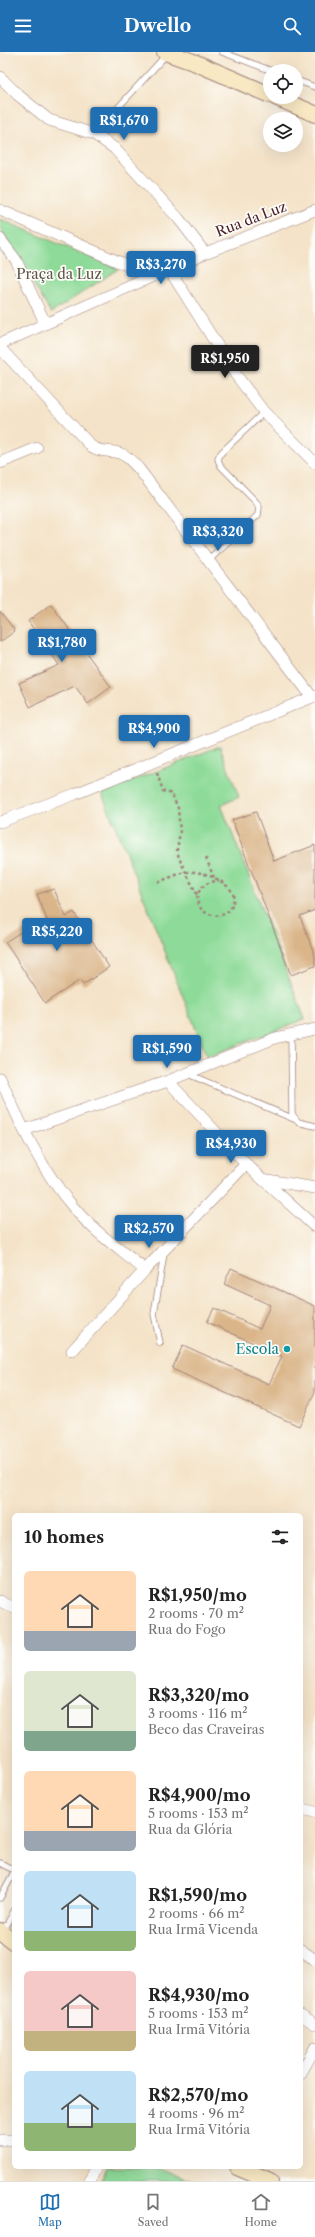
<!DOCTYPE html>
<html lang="en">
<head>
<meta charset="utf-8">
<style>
  :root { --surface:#fff; --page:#f6f6f6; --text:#222; --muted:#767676; --line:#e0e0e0; --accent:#1f6fb2 }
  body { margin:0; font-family:"Libre Caslon Text",serif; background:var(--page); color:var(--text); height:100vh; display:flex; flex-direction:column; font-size:15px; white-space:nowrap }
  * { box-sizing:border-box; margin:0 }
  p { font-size:13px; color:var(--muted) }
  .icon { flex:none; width:22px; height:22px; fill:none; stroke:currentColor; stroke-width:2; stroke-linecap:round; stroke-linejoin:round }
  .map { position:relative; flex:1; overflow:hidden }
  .sheet { position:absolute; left:12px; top:1461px; width:291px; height:656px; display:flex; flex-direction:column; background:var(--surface); border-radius:6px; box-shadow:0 4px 16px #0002 }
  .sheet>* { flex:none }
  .tools { position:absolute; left:263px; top:12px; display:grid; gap:8px }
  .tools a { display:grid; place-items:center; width:40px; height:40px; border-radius:50%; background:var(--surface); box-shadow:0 4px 16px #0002; font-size:20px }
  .price { position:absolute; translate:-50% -34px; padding:0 9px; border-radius:4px; background:var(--accent); color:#fff; font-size:13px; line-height:26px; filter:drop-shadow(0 1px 2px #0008) }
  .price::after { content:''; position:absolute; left:50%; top:24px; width:12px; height:9px; margin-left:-6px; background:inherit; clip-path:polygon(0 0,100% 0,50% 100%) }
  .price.active { background:#222; color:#fff }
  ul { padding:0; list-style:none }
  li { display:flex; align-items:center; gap:12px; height:100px; padding:0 12px }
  li span { display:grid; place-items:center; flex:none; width:112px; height:80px; border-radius:6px; color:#555 }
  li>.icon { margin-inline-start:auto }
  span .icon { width:48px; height:48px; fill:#fffc; stroke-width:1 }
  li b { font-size:17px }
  h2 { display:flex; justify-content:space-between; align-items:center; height:48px; padding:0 12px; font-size:17px }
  header { display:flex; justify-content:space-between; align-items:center; height:52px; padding:0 12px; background:var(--accent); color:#fff; font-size:18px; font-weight:700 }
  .menu { display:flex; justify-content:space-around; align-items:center; height:56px; border-top:1px solid var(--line); background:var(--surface); font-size:11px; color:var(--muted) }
  .menu a { display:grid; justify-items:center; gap:2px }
  .menu .active { color:var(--accent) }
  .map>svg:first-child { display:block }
  .green { fill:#8edb99; stroke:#6c7d62 }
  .building { fill:#dab589 }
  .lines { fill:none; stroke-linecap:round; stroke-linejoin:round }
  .service-casing { stroke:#9f817a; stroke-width:7 }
  .minor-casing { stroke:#9f817a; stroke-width:12 }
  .secondary-casing { stroke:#9f817a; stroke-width:18 }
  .path { stroke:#9f817a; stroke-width:2.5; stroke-dasharray:3 3; stroke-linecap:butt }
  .service { stroke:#fff; stroke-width:5.5 }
  .minor { stroke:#fff; stroke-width:11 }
  .secondary { stroke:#f8e8c3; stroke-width:16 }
  .culture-dot { fill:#0f9aa8; stroke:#fdfcf7; stroke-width:1.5 }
  .labels { text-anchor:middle; stroke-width:3.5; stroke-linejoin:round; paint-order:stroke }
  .street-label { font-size:14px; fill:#4a1f2b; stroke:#fdfcf7 }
  .park-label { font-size:14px; fill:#5e574c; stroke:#fdfcf7 }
  .culture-label { font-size:14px; fill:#0d838f; stroke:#fdfcf7; text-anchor:end }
</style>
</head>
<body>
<header><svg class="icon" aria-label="menu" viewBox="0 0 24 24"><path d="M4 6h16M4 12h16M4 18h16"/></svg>Dwello<svg class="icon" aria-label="search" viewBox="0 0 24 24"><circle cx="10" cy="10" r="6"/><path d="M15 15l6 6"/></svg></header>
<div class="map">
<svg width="315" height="2129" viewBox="0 0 315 2129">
  <rect width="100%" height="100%" fill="#fdfcf7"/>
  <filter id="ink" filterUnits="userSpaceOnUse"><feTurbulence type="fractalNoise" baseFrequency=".025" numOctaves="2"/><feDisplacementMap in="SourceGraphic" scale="8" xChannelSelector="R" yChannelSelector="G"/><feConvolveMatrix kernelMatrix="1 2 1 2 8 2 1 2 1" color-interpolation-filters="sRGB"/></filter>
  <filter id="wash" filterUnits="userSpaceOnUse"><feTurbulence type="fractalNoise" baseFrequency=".012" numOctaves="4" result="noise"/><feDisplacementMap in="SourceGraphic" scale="16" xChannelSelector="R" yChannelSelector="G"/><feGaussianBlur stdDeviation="0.9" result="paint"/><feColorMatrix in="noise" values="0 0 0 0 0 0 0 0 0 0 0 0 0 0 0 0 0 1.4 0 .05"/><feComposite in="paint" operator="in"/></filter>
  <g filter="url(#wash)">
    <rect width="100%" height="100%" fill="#f4e3c8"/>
    <!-- green -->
    <g class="green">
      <path d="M0,167L118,217L51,261L0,176Z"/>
      <path d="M220,694L239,745L221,753L305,967L207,1005L102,741Z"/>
      <path d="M107,2115H157L192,2129H101Z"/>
    </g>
    <g id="blocks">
      <!-- building -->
      <g class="building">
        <path d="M51,552L111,635L88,652L75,634L30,655L19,631L59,613L28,569Z"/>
        <path d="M0,559L15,579L0,590Z"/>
        <path d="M256,760L274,809L315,793V858L300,864L315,904V914L291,923L232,768Z"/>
        <path d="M54,837L66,865L74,860L109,915L83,933L80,928L45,951L5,890L24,878L32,889L50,876L37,842Z"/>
        <path d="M231,1216L315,1254V1340L299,1374L172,1317L183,1293L269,1332L282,1304L207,1270L214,1256L260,1277L270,1253L224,1232Z"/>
      </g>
    </g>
  </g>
  <g filter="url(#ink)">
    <use href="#blocks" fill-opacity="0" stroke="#9f817a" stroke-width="1"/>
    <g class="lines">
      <!-- service casing -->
      <g class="service-casing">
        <g id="service">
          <path d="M222,0L272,19"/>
          <path d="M296,28L315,35"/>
          <path d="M94,82L166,3"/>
          <path d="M209,508L258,463L259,455L256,450L220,413L218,407L221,401L264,360"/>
          <path d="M291,982L292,1062L298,1070L315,1074"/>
          <path d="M188,1022L294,1067"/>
          <path d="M160,1291L154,1262L164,1202"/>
          <path d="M0,1811L14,1818"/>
          <path d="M0,1846L14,1820"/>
          <path d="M3,1880L14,1859"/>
        </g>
      </g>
      <!-- minor casing -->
      <g class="minor-casing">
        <g id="minor">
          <path d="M0,25L18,43L49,68L94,82L114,96L179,167L205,201"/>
          <path d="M0,158L119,210L156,222"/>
          <path d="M0,187L16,208L45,271"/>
          <path d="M169,217L236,323L264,360L315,411"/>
          <path d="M0,292L205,201L315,158"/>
          <path d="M0,296L91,394C101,401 108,398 119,401C127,403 133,411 139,417L312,645"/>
          <path d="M0,411L37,396"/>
          <path d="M0,770L75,742L315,644"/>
          <path d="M0,1026C20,1071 41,1118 74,1156C94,1180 121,1198 145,1218"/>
          <path d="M168,1029L246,1112L315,1175"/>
          <path d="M24,1078L168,1029L275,986L315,977"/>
          <path d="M262,1127L315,1136"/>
          <path d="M72,1299L145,1218L246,1112"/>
          <path d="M0,1549L14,1556"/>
          <path d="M301,1757L315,1760"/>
          <path d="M301,1898L315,1908"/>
          <path d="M301,1963L315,1972"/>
          <path d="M301,2021L315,1996"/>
          <path d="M0,2088H14"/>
          <path d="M90,2129L96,2115"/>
        </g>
      </g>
      <!-- secondary casing -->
      <g class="secondary-casing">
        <g id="secondary">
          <path d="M165,0L196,11L270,43"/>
          <path d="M275,45L315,62"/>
          <path d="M0,1879L14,1890"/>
          <path d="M237,2115L270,2129"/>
        </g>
      </g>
      <!-- path -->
      <g class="path">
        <path d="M157,721L163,739L172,742L178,756L180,780L177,798L179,806L198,845"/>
        <path d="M206,806L214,826"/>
        <path d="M158,830C168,827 178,821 188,820C202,818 226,829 233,841C238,878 185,864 200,838C205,831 211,829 219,829"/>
      </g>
      <!-- service -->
      <use href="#service" class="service"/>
      <!-- minor -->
      <use href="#minor" class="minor"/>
      <!-- secondary -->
      <use href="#secondary" class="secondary"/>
    </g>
  </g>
  <!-- markers -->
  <circle class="culture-dot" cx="287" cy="1297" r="4"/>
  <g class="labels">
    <!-- street labels -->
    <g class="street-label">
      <text transform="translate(251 167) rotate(-21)" y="5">Rua da Luz</text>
    </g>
    <!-- park labels -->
    <g class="park-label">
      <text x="59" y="227">Praça da Luz</text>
    </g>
    <!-- culture labels -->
    <g class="culture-label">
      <text x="279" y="1302">Escola</text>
    </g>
  </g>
</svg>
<div class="tools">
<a><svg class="icon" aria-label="locate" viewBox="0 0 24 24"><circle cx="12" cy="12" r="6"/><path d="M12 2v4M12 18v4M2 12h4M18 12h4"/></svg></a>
<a><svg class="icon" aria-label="layers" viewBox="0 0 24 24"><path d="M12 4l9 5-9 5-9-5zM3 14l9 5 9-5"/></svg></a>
</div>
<b class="price" style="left:124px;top:89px">R$1,670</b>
<b class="price" style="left:161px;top:233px">R$3,270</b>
<b class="price active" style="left:225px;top:327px">R$1,950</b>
<b class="price" style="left:218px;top:500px">R$3,320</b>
<b class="price" style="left:62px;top:611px">R$1,780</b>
<b class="price" style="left:154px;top:697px">R$4,900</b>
<b class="price" style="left:57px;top:900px">R$5,220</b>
<b class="price" style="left:167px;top:1017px">R$1,590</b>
<b class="price" style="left:231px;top:1112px">R$4,930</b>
<b class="price" style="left:149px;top:1197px">R$2,570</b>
<section class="sheet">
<h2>10 homes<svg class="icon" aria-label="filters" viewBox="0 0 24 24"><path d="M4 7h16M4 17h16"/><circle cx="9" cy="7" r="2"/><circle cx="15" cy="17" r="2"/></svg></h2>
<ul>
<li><span style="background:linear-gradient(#ffd9b3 75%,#9aa5b1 0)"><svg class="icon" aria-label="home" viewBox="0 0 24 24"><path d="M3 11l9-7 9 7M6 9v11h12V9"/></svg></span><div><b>R$1,950/mo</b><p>2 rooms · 70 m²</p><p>Rua do Fogo</p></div></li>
<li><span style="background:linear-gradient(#dfe7d0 75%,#7fa58c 0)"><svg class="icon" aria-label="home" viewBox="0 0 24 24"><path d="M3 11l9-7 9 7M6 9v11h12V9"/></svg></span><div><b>R$3,320/mo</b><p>3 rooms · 116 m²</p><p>Beco das Craveiras</p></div></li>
<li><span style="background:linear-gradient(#ffd9b3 75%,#9aa5b1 0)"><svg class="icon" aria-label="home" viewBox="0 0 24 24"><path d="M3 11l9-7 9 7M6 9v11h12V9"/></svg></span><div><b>R$4,900/mo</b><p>5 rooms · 153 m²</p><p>Rua da Glória</p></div></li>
<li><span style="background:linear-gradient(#bfe0f5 75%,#8fb573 0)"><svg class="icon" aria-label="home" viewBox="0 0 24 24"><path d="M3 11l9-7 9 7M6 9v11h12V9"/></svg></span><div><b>R$1,590/mo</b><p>2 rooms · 66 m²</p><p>Rua Irmã Vicenda</p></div></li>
<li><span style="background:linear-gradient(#f6c9c9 75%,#c2b280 0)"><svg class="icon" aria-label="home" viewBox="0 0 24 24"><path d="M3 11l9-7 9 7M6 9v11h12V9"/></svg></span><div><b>R$4,930/mo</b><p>5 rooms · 153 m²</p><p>Rua Irmã Vitória</p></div></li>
<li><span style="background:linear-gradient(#bfe0f5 65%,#8fb573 0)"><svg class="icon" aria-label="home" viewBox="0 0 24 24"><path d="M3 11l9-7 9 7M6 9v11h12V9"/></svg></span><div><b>R$2,570/mo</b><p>4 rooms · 96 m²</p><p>Rua Irmã Vitória</p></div></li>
</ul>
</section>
</div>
<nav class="menu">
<a class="active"><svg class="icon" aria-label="map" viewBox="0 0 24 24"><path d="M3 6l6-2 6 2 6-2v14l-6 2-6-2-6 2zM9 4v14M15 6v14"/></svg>Map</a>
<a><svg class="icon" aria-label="saved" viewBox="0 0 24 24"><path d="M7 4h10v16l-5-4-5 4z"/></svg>Saved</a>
<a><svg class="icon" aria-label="home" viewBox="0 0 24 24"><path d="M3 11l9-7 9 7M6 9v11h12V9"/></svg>Home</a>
</nav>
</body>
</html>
